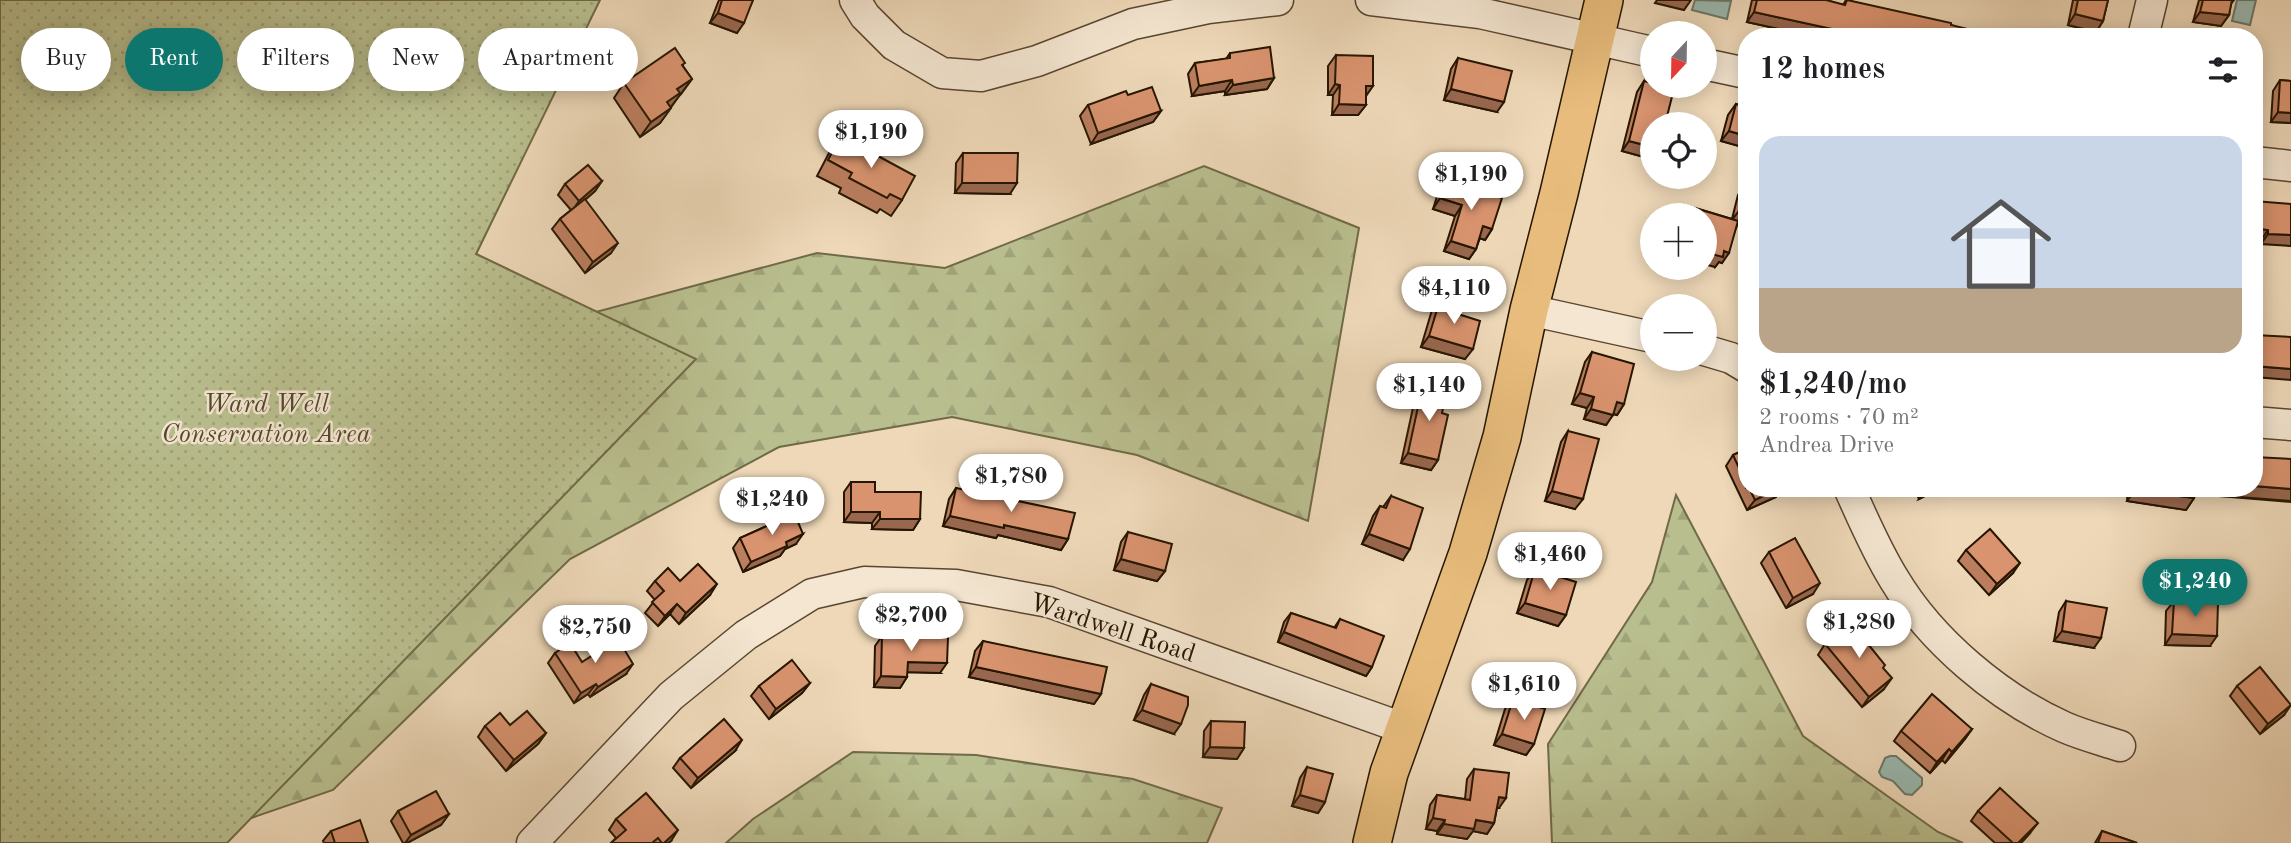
<!DOCTYPE html>
<html lang="en">
<head>
<meta charset="utf-8">
<style>
  :root { --surface:#fff; --page:#f6f6f6; --text:#202124; --muted:#757577; --line:#e0e0e0; --accent:#0f766e }
  body { margin:0; font-family:"Old Standard TT",serif; background:var(--page); color:var(--text); height:100vh; display:flex; flex-direction:column; font-size:26px; white-space:nowrap }
  * { box-sizing:border-box; margin:0 }
  p { font-size:23px; color:var(--muted) }
  .icon { flex:none; width:38px; height:38px; fill:none; stroke:currentColor; stroke-width:2; stroke-linecap:round; stroke-linejoin:round }
  .map { position:relative; flex:1; overflow:hidden }
  .sheet { position:absolute; left:1738px; top:28px; width:525px; height:469px; display:flex; flex-direction:column; background:var(--surface); border-radius:28px; box-shadow:0 4px 18px #0003 }
  .sheet>* { flex:none }
  .hud { position:absolute; left:21px; top:28px; width:665px; height:63px; display:flex; gap:14px }
  .needle { width:46px; rotate:202deg }
  .buttons { position:absolute; left:1640px; top:21px; display:grid; gap:14px }
  .buttons a { display:grid; place-items:center; width:77px; height:77px; border-radius:50%; background:var(--surface); box-shadow:0 4px 18px #0003; font-size:35px }
  .price { position:absolute; translate:-50% -60px; padding:0 16px; border-radius:24px; background:#fff; color:#222; font-size:23px; line-height:46px; filter:drop-shadow(0 2px 4px #0008) }
  .price::after { content:''; position:absolute; left:50%; top:42px; width:21px; height:16px; margin-left:-10px; background:inherit; clip-path:polygon(0 0,100% 0,50% 100%) }
  .price.on { background:var(--accent); color:#fff }
  ul { padding:0; list-style:none }
  li { display:grid; align-content:center; gap:14px; height:371px; padding:0 21px }
  li+li { border-top:2px solid var(--line) }
  li span { display:grid; place-items:center; height:217px; border-radius:21px; color:#555 }
  li>.icon { margin-inline-start:auto }
  span .icon { width:126px; height:126px; fill:#fffc; stroke-width:1 }
  li b { font-size:30px }
  h2 { display:flex; justify-content:space-between; align-items:center; height:84px; padding:0 21px; font-size:30px }
  .tag { padding:0 24px; border-radius:32px; background:var(--surface); box-shadow:0 4px 18px #0003; font-size:24px; line-height:63px }
  .tag.on { background:var(--accent); color:#fff }
  .map>svg:first-child { display:block }
  .forest { fill:url(#forest-firs); stroke:#706a48; stroke-width:2 }
  .park { fill:url(#park-dots); stroke:#706a48; stroke-width:2 }
  .water { fill:#99b9b0; stroke:#6b786a; stroke-width:2 }
  .lines { fill:none; stroke-linecap:round; stroke-linejoin:round }
  .minor-casing { stroke:#594630; stroke-width:33 }
  .major-casing { stroke:#271602; stroke-width:40 }
  .minor { stroke:#f4e6d1; stroke-width:30 }
  .major { stroke:#e7bc7c; stroke-width:37 }
  .wall { fill:#bb7e5f; stroke:#271602; stroke-width:2 }
  .shaded-wall { fill:#98674e; stroke:#271602; stroke-width:2 }
  .building { fill:#d9936f; stroke:#271602; stroke-width:2 }
  .labels { text-anchor:middle; stroke-width:5; stroke-linejoin:round; paint-order:stroke }
  .park-label { font-size:26px; font-style:italic; fill:#53482c; stroke:#f4e6d1 }
  .street-label { font-size:26px; fill:#271602; stroke:#f4e6d1 }
</style>
</head>
<body>
<div class="map">
<svg width="2291" height="843" viewBox="0 0 2291 843">
  <defs>
    <pattern id="forest-firs" width="22" height="20" patternUnits="userSpaceOnUse" patternTransform="scale(1.75)"><rect width="22" height="20" fill="#b9be8e"/><path d="M5 1l3.5 6h-7zM16 11l3.5 6h-7z" fill="#9fa379"/></pattern>
    <pattern id="park-dots" width="8" height="8" patternUnits="userSpaceOnUse" patternTransform="scale(1.75)"><rect width="8" height="8" fill="#b9be8e"/><path d="M2 2h.1M6 6h.1" fill="none" stroke="#9fa379" stroke-width="1.8" stroke-linecap="round"/></pattern>
  </defs>
  <rect width="100%" height="100%" fill="#eed8b8"/>
  <filter id="stains"><feTurbulence type="fractalNoise" baseFrequency=".00286" numOctaves="4"/><feColorMatrix values="0 0 0 0 .2 0 0 0 0 .09 0 0 0 0 .02 0 0 0 .5 -.17"/></filter>
  <radialGradient id="worn" r=".72"><stop offset=".6" stop-color="#630" stop-opacity="0"/><stop offset="1" stop-color="#630" stop-opacity=".3"/></radialGradient>
  <!-- forest -->
  <g class="forest">
    <path d="M0,0H597L476,254L596,312L817,253L945,268L1204,166L1359,228L1308,521L1137,455L952,417L779,447L570,559L333,790L178,843H0Z"/>
    <path d="M1676,495L1803,736L1938,832L1963,843H1552L1548,744L1652,582Z"/>
    <path d="M853,752L976,755L1133,779L1222,808L1207,843H726L753,819Z"/>
  </g>
  <!-- park -->
  <path class="park" d="M0,0H600L476,254L696,359L227,843H0Z"/>
  <!-- water -->
  <g class="water">
    <path d="M1695,0L1731,1L1727,19L1692,10Z"/>
    <path d="M2237,0H2256L2250,25L2232,21Z"/>
    <path d="M1890,756H1896L1922,778V785L1912,795L1905,794L1893,781L1882,777L1879,772L1885,758Z"/>
  </g>
  <g class="lines">
    <!-- minor casing -->
    <g class="minor-casing">
      <g id="minor">
        <path d="M855,0L865,16L894,45L942,73L981,76L1037,61L1133,24L1208,8L1278,0"/>
        <path d="M1371,0L1480,13L1652,52"/>
        <path d="M2143,37L2152,0"/>
        <path d="M1704,64L1746,73"/>
        <path d="M2254,162L2291,166"/>
        <path d="M1529,310L1652,337"/>
        <path d="M1704,350L1731,358L1746,367"/>
        <path d="M2254,422L2291,425"/>
        <path d="M1849,488C1863,519 1876,550 1894,579C1931,641 1999,698 2064,727C2082,735 2102,740 2120,746"/>
        <path d="M532,843L671,696L746,635L812,594L864,582L956,585L1049,602L1403,728"/>
      </g>
    </g>
    <!-- major casing -->
    <g class="major-casing">
      <path id="major" d="M1372,843L1389,773L1468,553L1502,437L1529,310L1559,193L1604,0"/>
    </g>
    <!-- minor -->
    <use href="#minor" class="minor"/>
    <!-- major -->
    <use href="#major" class="major"/>
  </g>
  <!-- wall -->
  <g class="wall">
    <path d="M719,0H753L737,33L710,23Z"/>
    <path d="M1752,0H1826L1843,5L1846,0L1951,25L1987,37H1815L1747,22Z"/>
    <path d="M2073,0H2108L2103,21L2096,32L2068,25Z"/>
    <path d="M2199,0H2234L2231,4L2229,15L2221,26L2193,22Z"/>
    <path d="M1230,53L1274,78L1267,89L1225,95V91L1192,96L1188,74L1195,63L1226,59Z"/>
    <path d="M1336,55L1366,96V105L1358,115H1332L1333,95H1328V66Z"/>
    <path d="M1458,58L1497,112L1444,100L1451,69Z"/>
    <path d="M683,66L692,79L681,94L679,96L660,123L640,137L614,98L624,83Z"/>
    <path d="M2280,80L2291,81V123L2271,122L2273,91Z"/>
    <path d="M1644,81L1652,124L1651,159L1622,151L1637,92Z"/>
    <path d="M1128,95L1161,111L1153,122L1091,144L1080,116L1088,105Z"/>
    <path d="M1736,104L1746,107V148L1721,141L1728,115Z"/>
    <path d="M841,136L902,200L891,216L880,209L877,213L839,193L841,188L817,176L830,151Z"/>
    <path d="M963,153L1010,194L955,193L956,163Z"/>
    <path d="M1446,180L1492,229L1485,240L1480,238L1476,249L1469,259L1444,251L1455,216L1433,209L1439,190Z"/>
    <path d="M602,181L595,191L585,200L611,253L585,273L552,229L560,219L571,210L558,195L565,184Z"/>
    <path d="M1745,185H1746V225L1738,223L1722,263L1719,262L1715,267L1704,215H1678L1685,205L1732,219L1738,195Z"/>
    <path d="M2291,204L2261,244V240L2254,239Z"/>
    <path d="M1440,300L1458,314L1465,359L1421,347L1432,310Z"/>
    <path d="M1592,352L1624,404L1617,415L1613,414L1606,425L1584,419L1587,408L1572,404L1585,362Z"/>
    <path d="M1423,384L1442,413L1438,460L1431,470L1401,463L1416,394Z"/>
    <path d="M1568,431L1575,509L1545,501L1561,442Z"/>
    <path d="M1746,449V488H1781L1776,497L1747,510L1726,466L1733,455Z"/>
    <path d="M2291,459V502L2194,494V498L2186,510L2127,501L2128,488H2254Z"/>
    <path d="M851,482L875,492L920,519L913,530L872,529V523L844,522V492Z"/>
    <path d="M956,488L1068,539L1061,550L998,535L996,538L943,526L949,499Z"/>
    <path d="M1914,488H1940L1919,499Z"/>
    <path d="M1391,496L1403,560L1362,544L1373,516L1380,506L1383,507Z"/>
    <path d="M774,519L796,544L785,549L780,556L743,572L733,548L740,538L771,524Z"/>
    <path d="M1128,532L1165,571L1157,581L1114,570L1121,542Z"/>
    <path d="M1966,550L2013,573L1989,595L1958,561Z"/>
    <path d="M1769,552L1813,594L1786,608L1761,563Z"/>
    <path d="M1535,569L1566,615L1558,626L1517,613L1527,580Z"/>
    <path d="M655,581H680L710,595L679,624L670,614L658,626L645,613L655,600L647,591Z"/>
    <path d="M2066,601L2094,648L2054,641L2059,612Z"/>
    <path d="M2174,601L2210,646L2165,645L2166,611Z"/>
    <path d="M1291,613L1334,628L1340,619L1372,667L1366,676L1278,642L1284,622Z"/>
    <path d="M882,636L940,673L907,672V677L900,688L874,687L875,646Z"/>
    <path d="M983,641L1101,694L1094,704L969,677L975,651Z"/>
    <path d="M1825,644L1883,668L1884,689L1862,707L1818,655Z"/>
    <path d="M555,653L582,662L626,674L590,697L588,694L574,703L548,663Z"/>
    <path d="M810,683L802,693L769,719L751,696L759,686Z"/>
    <path d="M1151,684L1174,734L1134,720L1144,695Z"/>
    <path d="M2237,686L2284,715L2260,734L2230,696Z"/>
    <path d="M1513,699L1534,744L1526,755L1494,745L1505,709Z"/>
    <path d="M1211,721L1244,748L1237,759L1203,757L1204,731Z"/>
    <path d="M510,725L546,733L538,744L506,771L478,737L485,726Z"/>
    <path d="M1972,729L1965,739L1945,763L1942,760L1930,773L1894,741L1901,731Z"/>
    <path d="M735,751L691,788L673,768L680,758Z"/>
    <path d="M1307,767L1325,802L1318,813L1292,806L1300,778Z"/>
    <path d="M1474,769L1499,808H1497L1494,823L1487,834L1473,831L1467,839L1437,834V831L1426,829L1430,805L1437,795L1465,799L1467,779Z"/>
    <path d="M398,811L449,814L441,825L407,843H403L391,821Z"/>
    <path d="M1978,811L2030,833L2021,843H1995L1971,821Z"/>
    <path d="M616,819L671,841L668,843H611L616,838L609,830Z"/>
    <path d="M331,831L368,843H324L323,841Z"/>
    <path d="M2102,831L2137,843H2095Z"/>
  </g>
  <!-- shaded-wall -->
  <g class="shaded-wall">
    <path d="M1657,0H1691L1684,10L1655,3Z"/>
    <path d="M1754,12L1869,37H1815L1747,22Z"/>
    <path d="M2200,12L2229,15L2221,26L2193,22Z"/>
    <path d="M718,13L744,23L737,33L710,23Z"/>
    <path d="M2075,14L2103,21L2096,32L2068,25Z"/>
    <path d="M1274,78L1267,89L1225,95L1233,85Z"/>
    <path d="M692,79L670,108L656,118L677,89Z"/>
    <path d="M1232,80L1225,91L1192,96L1199,86Z"/>
    <path d="M1335,84L1340,85L1333,95H1328Z"/>
    <path d="M1366,86H1373L1366,96Z"/>
    <path d="M1451,89L1504,102L1497,112L1444,100Z"/>
    <path d="M1339,104L1366,105L1358,115H1332Z"/>
    <path d="M671,108L660,123L640,137L651,122Z"/>
    <path d="M1161,111L1153,122L1091,144L1098,133Z"/>
    <path d="M2278,112L2291,113V123L2271,122Z"/>
    <path d="M1729,131L1746,136V148L1721,141Z"/>
    <path d="M1629,141L1652,147L1651,159L1622,151Z"/>
    <path d="M602,181L595,191L572,211L579,201Z"/>
    <path d="M962,183H1017L1010,194L955,193Z"/>
    <path d="M1440,198L1462,205L1455,216L1433,209Z"/>
    <path d="M1739,211L1746,213V225L1731,221Z"/>
    <path d="M1483,226L1492,229L1485,240L1476,237Z"/>
    <path d="M2254,228L2268,230L2261,240L2254,239Z"/>
    <path d="M2268,234L2291,235V246L2261,244Z"/>
    <path d="M1451,241L1476,249L1469,259L1444,251Z"/>
    <path d="M618,243L611,253L585,273L593,262Z"/>
    <path d="M1724,251L1729,253L1722,263L1719,262L1715,267L1704,264V252Z"/>
    <path d="M1429,336L1473,349L1465,359L1421,347Z"/>
    <path d="M2254,366L2291,369V380L2254,377Z"/>
    <path d="M1580,393L1594,397L1587,408L1572,404Z"/>
    <path d="M1617,402L1624,404L1617,415L1610,413Z"/>
    <path d="M1591,409L1613,415L1606,425L1584,419Z"/>
    <path d="M1408,453L1438,460L1431,470L1401,463Z"/>
    <path d="M2254,486L2291,489V501L2187,493L2191,488H2254Z"/>
    <path d="M1779,488H1781L1776,497L1747,510L1755,500Z"/>
    <path d="M1926,488H1940L1919,499Z"/>
    <path d="M2135,490L2194,498L2186,510L2127,501Z"/>
    <path d="M1552,491L1583,499L1575,509L1545,501Z"/>
    <path d="M851,512H880L872,523L844,522Z"/>
    <path d="M950,516L1004,525L1068,539L1061,550L998,535L996,538L943,526Z"/>
    <path d="M880,519H920L913,530L872,529Z"/>
    <path d="M803,534L796,544L785,549L780,556L743,572L751,562L786,542Z"/>
    <path d="M1369,534L1410,549L1403,560L1362,544Z"/>
    <path d="M1121,559L1165,571L1157,581L1114,570Z"/>
    <path d="M2020,563L2013,573L1989,595L1997,584Z"/>
    <path d="M1820,583L1813,594L1786,608L1793,598Z"/>
    <path d="M717,584L710,595L679,624L686,613Z"/>
    <path d="M1525,603L1566,615L1558,626L1517,613Z"/>
    <path d="M677,604L670,614L658,626L665,616Z"/>
    <path d="M2062,631L2101,638L2094,648L2054,641Z"/>
    <path d="M1284,632L1372,667L1366,676L1278,642Z"/>
    <path d="M2172,634L2217,636L2210,646L2165,645Z"/>
    <path d="M908,662L947,663L940,673L900,672Z"/>
    <path d="M633,664L626,674L590,697L598,687Z"/>
    <path d="M976,667L1101,694L1094,704L969,677Z"/>
    <path d="M881,676L907,677L900,688L874,687Z"/>
    <path d="M1892,678L1884,689L1862,707L1869,697Z"/>
    <path d="M810,683L802,693L769,719L776,709Z"/>
    <path d="M596,684L588,694L574,703L581,693Z"/>
    <path d="M2291,705L2284,715L2260,734L2268,724Z"/>
    <path d="M1142,710L1181,724L1174,734L1134,720Z"/>
    <path d="M1972,729L1965,739L1945,763L1952,752Z"/>
    <path d="M546,733L538,744L506,771L514,760Z"/>
    <path d="M1502,734L1534,744L1526,755L1494,745Z"/>
    <path d="M742,740L735,751L691,788L698,778Z"/>
    <path d="M1210,747L1244,748L1237,759L1203,757Z"/>
    <path d="M1949,749L1942,760L1930,773L1937,762Z"/>
    <path d="M1300,795L1325,802L1318,813L1292,806Z"/>
    <path d="M1499,797L1506,798L1499,808L1491,807Z"/>
    <path d="M449,814L441,825L407,843H405L411,835Z"/>
    <path d="M1433,818L1445,820L1437,831L1426,829Z"/>
    <path d="M1476,820L1494,823L1487,834L1473,831L1467,839L1437,834L1444,824Z"/>
    <path d="M2038,823L2030,833L2021,843H2018Z"/>
    <path d="M678,830L671,841L668,843H664Z"/>
  </g>
  <!-- building -->
  <g class="building">
    <path d="M722,0H753L744,23L718,13Z"/>
    <path d="M1757,0H1826L1845,5L1847,0L1951,23V25L1988,34L1987,37H1869L1754,12Z"/>
    <path d="M2078,0H2108L2103,21L2075,14Z"/>
    <path d="M2203,0H2232L2229,15L2200,12Z"/>
    <path d="M1270,47L1274,78L1233,85L1232,80L1199,86L1195,63L1230,58V53Z"/>
    <path d="M675,48L685,63L682,65L692,79L677,89L680,93L667,102L671,108L651,122L624,83Z"/>
    <path d="M1336,55L1373,56V86H1366V105L1339,104L1340,85L1335,84Z"/>
    <path d="M1458,58L1512,71L1504,102L1451,89Z"/>
    <path d="M2280,80L2291,81V113L2278,112Z"/>
    <path d="M1644,81L1652,83V86H1661L1674,89L1665,124H1652V147L1629,141Z"/>
    <path d="M1152,87L1161,111L1098,133L1088,105L1126,91L1128,95Z"/>
    <path d="M1736,104L1746,107V136L1729,131Z"/>
    <path d="M841,136L915,176L902,200L890,194L887,198L849,178L852,173L828,160Z"/>
    <path d="M963,153H1018L1017,183H962Z"/>
    <path d="M588,165L602,181L579,201L565,184Z"/>
    <path d="M1446,180L1502,198L1492,229L1483,226L1476,249L1451,241L1462,205L1440,198Z"/>
    <path d="M1745,185H1746V213L1739,211Z"/>
    <path d="M585,199L618,243L593,262L560,219Z"/>
    <path d="M2254,201L2291,204V235L2268,234V230L2254,228Z"/>
    <path d="M1685,205L1738,221L1729,253L1724,251L1723,257L1704,252V215H1682Z"/>
    <path d="M1440,300L1460,306L1458,314L1480,321L1473,349L1429,336Z"/>
    <path d="M2254,335L2291,337V369L2254,366Z"/>
    <path d="M1592,352L1634,364L1624,404L1617,402L1613,415L1591,409L1594,397L1580,393Z"/>
    <path d="M1423,384L1447,389L1442,413L1448,415L1438,460L1408,453Z"/>
    <path d="M1568,431L1599,439L1583,499L1552,491Z"/>
    <path d="M1746,449V483L1733,455Z"/>
    <path d="M2254,457L2291,459V489L2254,486Z"/>
    <path d="M851,482H875V492H921L920,519H880V512H851Z"/>
    <path d="M956,488L1075,513L1068,539L1004,525V528L950,516Z"/>
    <path d="M1749,488H1779L1755,500Z"/>
    <path d="M2135,488H2195L2194,498L2135,490Z"/>
    <path d="M1391,496L1423,508L1410,549L1369,534L1380,506L1386,508Z"/>
    <path d="M793,510L803,534L786,542L787,546L751,562L740,538L776,522L774,519Z"/>
    <path d="M1990,529L2020,563L1997,584L1966,550Z"/>
    <path d="M1128,532L1172,544L1165,571L1121,559Z"/>
    <path d="M1795,538L1820,583L1793,598L1769,552Z"/>
    <path d="M698,564L717,584L686,613L677,604L665,616L652,602L664,591L655,581L668,568L680,581Z"/>
    <path d="M1535,569L1576,582L1566,615L1525,603Z"/>
    <path d="M2066,601L2107,608L2101,638L2062,631Z"/>
    <path d="M2174,601L2218,603L2217,636L2172,634Z"/>
    <path d="M1291,613L1336,628L1340,619L1384,636L1372,667L1284,632Z"/>
    <path d="M1851,623L1885,665L1883,668L1892,678L1869,697L1825,644Z"/>
    <path d="M882,636L948,637L947,663L908,662L907,677L881,676Z"/>
    <path d="M618,639L633,664L598,687L596,684L581,693L555,653L570,643L582,662Z"/>
    <path d="M983,641L1107,667L1101,694L976,667Z"/>
    <path d="M792,660L810,683L776,709L759,686Z"/>
    <path d="M2260,667L2291,705L2268,724L2237,686Z"/>
    <path d="M1151,684L1188,697V705L1181,724L1142,710Z"/>
    <path d="M1932,694L1972,729L1952,752L1949,749L1937,762L1901,731Z"/>
    <path d="M1513,699L1545,709L1534,744L1502,734Z"/>
    <path d="M527,711L546,733L514,760L485,726L500,713L510,725Z"/>
    <path d="M724,719L742,740L698,778L680,758Z"/>
    <path d="M1211,721L1245,722L1244,748L1210,747Z"/>
    <path d="M1307,767L1333,774L1325,802L1300,795Z"/>
    <path d="M1474,769L1509,773L1506,798L1499,797L1494,823L1476,820L1474,829L1444,824L1445,820L1433,818L1437,795L1470,800Z"/>
    <path d="M2000,788L2038,823L2018,843H2013L1978,811Z"/>
    <path d="M436,791L449,814L411,835L398,811Z"/>
    <path d="M646,793L678,830L664,843H662L658,838L652,843H611L626,830L616,819Z"/>
    <path d="M360,820L368,843H335L331,831Z"/>
    <path d="M2102,831L2137,843H2098Z"/>
  </g>
  <g class="labels">
    <!-- park labels -->
    <g class="park-label">
      <text x="266" y="412">Ward Well<tspan x="266" dy="30">Conservation Area</tspan></text>
    </g>
    <!-- street labels -->
    <g class="street-label">
      <text transform="translate(1113 627) rotate(18)" y="9">Wardwell Road</text>
    </g>
  </g>
  <rect width="100%" height="100%" filter="url(#stains)"/>
  <rect width="100%" height="100%" fill="url(#worn)"/>
</svg>
<div class="buttons">
<a><svg class="needle" viewBox="-14 -14 28 28"><path d="M0-13l5 13h-10z" fill="#e53935"/><path d="M0 13l5-13h-10z" fill="#757577"/></svg></a>
<a><svg class="icon" aria-label="locate" viewBox="0 0 24 24"><circle cx="12" cy="12" r="6"/><path d="M12 2v4M12 18v4M2 12h4M18 12h4"/></svg></a>
<a>+</a>
<a>−</a>
</div>
<b class="price" style="left:871px;top:170px">$1,190</b>
<b class="price" style="left:1471px;top:212px">$1,190</b>
<b class="price" style="left:1454px;top:326px">$4,110</b>
<b class="price" style="left:1429px;top:423px">$1,140</b>
<b class="price" style="left:1011px;top:514px">$1,780</b>
<b class="price" style="left:772px;top:537px">$1,240</b>
<b class="price" style="left:1550px;top:592px">$1,460</b>
<b class="price on" style="left:2195px;top:619px">$1,240</b>
<b class="price" style="left:911px;top:653px">$2,700</b>
<b class="price" style="left:1859px;top:660px">$1,280</b>
<b class="price" style="left:595px;top:665px">$2,750</b>
<b class="price" style="left:1524px;top:722px">$1,610</b>
<div class="hud">
<a class="tag">Buy</a>
<a class="tag on">Rent</a>
<a class="tag">Filters</a>
<a class="tag">New</a>
<a class="tag">Apartment</a>
</div>
<section class="sheet">
<h2>12 homes<svg class="icon" aria-label="filters" viewBox="0 0 24 24"><path d="M4 7h16M4 17h16"/><circle cx="9" cy="7" r="2"/><circle cx="15" cy="17" r="2"/></svg></h2>
<ul>
<li><span style="background:linear-gradient(#c9d6e8 70%,#b9a48a 0)"><svg class="icon" aria-label="home" viewBox="0 0 24 24"><path d="M3 11l9-7 9 7M6 9v11h12V9"/></svg></span><div><b>$1,240/mo</b><p>2 rooms · 70 m²</p><p>Andrea Drive</p></div></li>
</ul>
</section>
</div>
</body>
</html>
